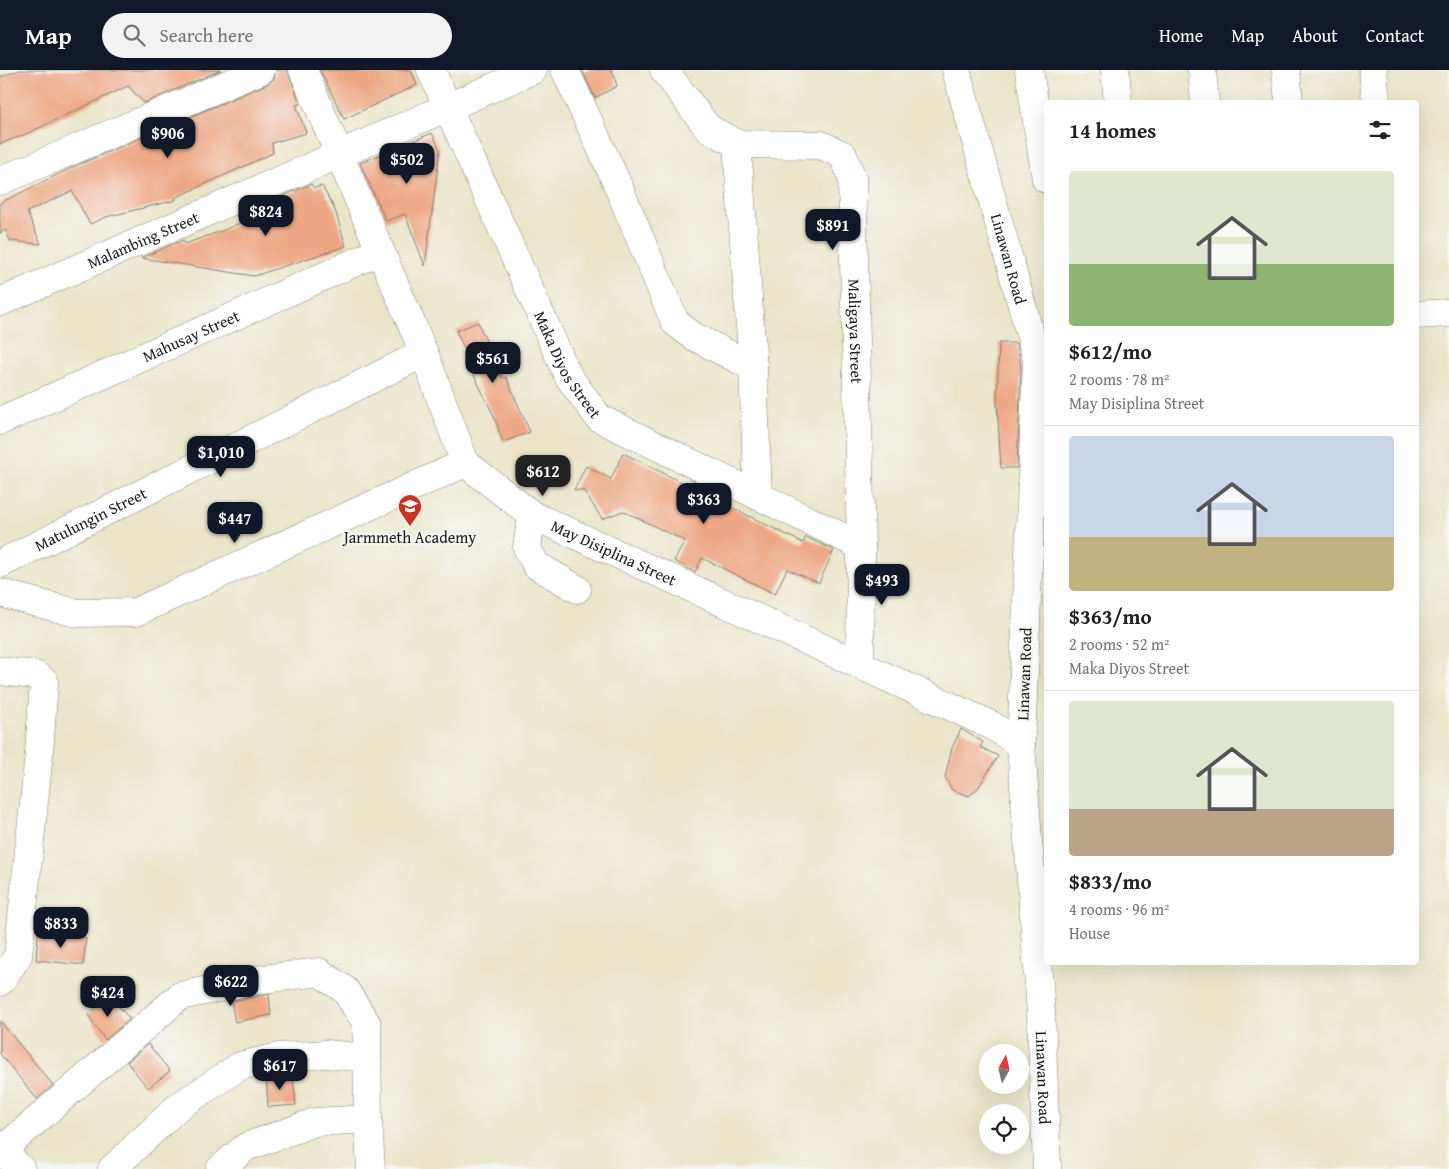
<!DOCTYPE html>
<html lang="en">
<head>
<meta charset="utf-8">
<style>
  :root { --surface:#fff; --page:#f2f2f2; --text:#202124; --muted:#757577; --line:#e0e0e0; --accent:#111827 }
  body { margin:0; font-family:"Gentium Book Plus",serif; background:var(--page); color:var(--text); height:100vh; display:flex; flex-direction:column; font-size:19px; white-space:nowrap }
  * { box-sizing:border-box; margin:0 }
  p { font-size:16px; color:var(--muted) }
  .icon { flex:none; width:28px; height:28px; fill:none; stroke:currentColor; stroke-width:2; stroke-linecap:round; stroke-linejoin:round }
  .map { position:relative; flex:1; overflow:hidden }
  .drawer { position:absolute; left:1044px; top:30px; width:375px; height:865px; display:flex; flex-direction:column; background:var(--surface); border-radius:5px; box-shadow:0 5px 20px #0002 }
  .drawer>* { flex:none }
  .needle { width:32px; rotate:8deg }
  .controls { position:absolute; left:979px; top:974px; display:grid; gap:10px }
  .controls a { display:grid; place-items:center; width:50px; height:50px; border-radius:50%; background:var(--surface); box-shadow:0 5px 20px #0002; font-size:25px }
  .price { position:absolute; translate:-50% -42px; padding:0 11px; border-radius:10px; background:var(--accent); color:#fff; font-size:16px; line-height:32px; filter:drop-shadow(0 1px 2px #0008) }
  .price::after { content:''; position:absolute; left:50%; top:30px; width:15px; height:11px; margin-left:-8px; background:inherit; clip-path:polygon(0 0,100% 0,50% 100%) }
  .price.on { background:#222; color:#fff }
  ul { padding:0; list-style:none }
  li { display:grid; align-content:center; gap:10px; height:265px; padding:0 25px }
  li+li { border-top:1px solid var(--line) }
  li span { display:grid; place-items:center; height:155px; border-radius:5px; color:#555 }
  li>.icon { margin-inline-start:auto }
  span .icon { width:90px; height:90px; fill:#fffc; stroke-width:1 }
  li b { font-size:21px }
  h2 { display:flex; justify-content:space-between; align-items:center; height:60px; padding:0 25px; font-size:21px }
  header { display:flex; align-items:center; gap:30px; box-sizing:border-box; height:70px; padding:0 25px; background:var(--accent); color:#fff }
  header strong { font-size:24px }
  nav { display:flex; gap:28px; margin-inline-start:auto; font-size:18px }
  .search { width:350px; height:45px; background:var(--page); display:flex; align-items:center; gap:12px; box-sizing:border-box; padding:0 18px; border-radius:28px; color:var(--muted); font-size:19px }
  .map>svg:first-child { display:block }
  .building { fill:#eea886 }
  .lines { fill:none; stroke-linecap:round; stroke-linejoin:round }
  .minor-casing { stroke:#838072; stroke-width:29 }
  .minor { stroke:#fff; stroke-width:28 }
  .labels { text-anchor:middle; stroke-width:4.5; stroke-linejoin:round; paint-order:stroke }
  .street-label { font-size:16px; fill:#1c1c1c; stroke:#f6f6f2 }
  .poi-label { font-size:16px; fill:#1c1c1c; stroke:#f6f6f2 }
</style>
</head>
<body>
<header>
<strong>Map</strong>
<div class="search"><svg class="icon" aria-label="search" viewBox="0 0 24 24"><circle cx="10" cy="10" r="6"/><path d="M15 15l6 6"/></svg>Search here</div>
<nav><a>Home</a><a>Map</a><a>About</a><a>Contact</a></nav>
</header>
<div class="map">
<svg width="1449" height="1099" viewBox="0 0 1449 1099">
  <rect width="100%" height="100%" fill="#f6f6f2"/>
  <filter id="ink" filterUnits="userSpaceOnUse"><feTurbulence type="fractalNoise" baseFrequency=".02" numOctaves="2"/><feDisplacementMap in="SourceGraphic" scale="10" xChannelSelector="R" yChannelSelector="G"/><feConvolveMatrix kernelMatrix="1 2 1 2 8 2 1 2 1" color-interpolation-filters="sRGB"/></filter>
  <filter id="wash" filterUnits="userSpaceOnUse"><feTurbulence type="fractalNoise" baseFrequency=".0096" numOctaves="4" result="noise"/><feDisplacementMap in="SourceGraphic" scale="20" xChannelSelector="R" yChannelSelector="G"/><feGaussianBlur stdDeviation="1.12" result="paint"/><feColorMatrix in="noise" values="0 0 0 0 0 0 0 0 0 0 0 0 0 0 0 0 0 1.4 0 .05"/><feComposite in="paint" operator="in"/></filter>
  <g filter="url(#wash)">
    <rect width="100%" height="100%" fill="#eae5c9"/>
    <g id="blocks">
      <!-- building -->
      <g class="building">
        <path d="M19,0H221L144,33L128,16L26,64L0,74V7Z"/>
        <path d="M276,0H288L300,34L296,35L306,63L272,73L273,83L175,128L176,130L106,147L90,154L72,121L27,142L41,174L10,171L6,160L0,163V133L73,97L267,14L274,9Z"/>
        <path d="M320,0H411L417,15L344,49Z"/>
        <path d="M582,0H612L617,16L595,28Z"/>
        <path d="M432,63L440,80L425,196L405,144L386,151L360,93Z"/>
        <path d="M311,114L314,118L322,116L335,140L346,176L254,206L141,188L183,170L185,174L224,160L264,142L262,135Z"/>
        <path d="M478,252L502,308L506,307L530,362L503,372L493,344L466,289L468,287L456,261Z"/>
        <path d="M999,273H1016L1019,284L1021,299L1017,398H1001L997,332Z"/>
        <path d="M623,383L803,473L806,467L834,480L819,513L787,499L775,524L702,488L695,502L674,491L685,471L623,441L602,449L584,421L574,420L586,396L611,409Z"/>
        <path d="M961,659L983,672L980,677L998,686L978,718L969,726L952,720L945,707L952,678Z"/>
        <path d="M38,863L86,868L83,895L36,890Z"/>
        <path d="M269,924L271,945L235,952L231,931Z"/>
        <path d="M109,926L130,949L105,970L88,945Z"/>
        <path d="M0,951L53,1015L37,1029L0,984Z"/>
        <path d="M148,974L170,1001L148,1018L127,992Z"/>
        <path d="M286,1002L287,1009L293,1008L296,1035L268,1037L266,1006Z"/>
      </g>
    </g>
  </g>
  <g filter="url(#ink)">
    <use href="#blocks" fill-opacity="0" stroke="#838072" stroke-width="1"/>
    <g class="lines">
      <!-- minor casing -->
      <g class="minor-casing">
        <g id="minor">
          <path id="s1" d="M303,0L424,283L465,393L532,445L991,655L1021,675"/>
          <path id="s2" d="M431,0L568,306L599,348L861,476"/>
          <path d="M565,0L616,111L675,252L693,266L753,297"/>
          <path id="s3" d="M664,0L708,58L737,74L821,75L843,85L852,108L861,476L860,595"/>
          <path id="s4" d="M956,0L1037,289L1021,675L1041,943L1047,1099"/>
          <path d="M1029,0L1046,109"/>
          <path d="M1115,0L1118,32"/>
          <path d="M1202,0L1205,32"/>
          <path d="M1286,0L1289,32"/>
          <path d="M1373,0L1376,32"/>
          <path d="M737,74L753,297L758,426"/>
          <path d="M0,111L261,0"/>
          <path id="s5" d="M0,232L533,0"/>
          <path d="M1416,245L1449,243"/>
          <path id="s6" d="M0,351L380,181"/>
          <path d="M532,445L527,478L536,495L577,519"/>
          <path id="s7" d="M0,494L424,283"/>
          <path d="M0,523L76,543L136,542L465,393"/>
          <path d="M0,601L35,605L44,611L39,684L18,886L0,912"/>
          <path d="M0,1079L21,1099"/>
          <path d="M2,1080L180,926L256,910L319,902L345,920L367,954L368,1049L371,1099"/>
          <path d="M112,1099L178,1037L240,996L279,987L326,984L367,988"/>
          <path d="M220,1099L246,1077L315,1052L368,1049"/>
        </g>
      </g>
      <!-- minor -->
      <use href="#minor" class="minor"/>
    </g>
  </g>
  <!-- icons -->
  <defs>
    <g id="school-pin" transform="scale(1.25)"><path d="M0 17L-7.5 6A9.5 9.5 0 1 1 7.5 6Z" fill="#c8321e" stroke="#f6f6f2"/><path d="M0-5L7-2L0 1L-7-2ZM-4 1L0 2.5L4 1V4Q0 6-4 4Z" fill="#fff"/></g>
  </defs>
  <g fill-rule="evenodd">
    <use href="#school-pin" x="410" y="436"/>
  </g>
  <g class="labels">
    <!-- street labels -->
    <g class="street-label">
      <text dy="6" stroke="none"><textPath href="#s5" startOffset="156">Malambing Street</textPath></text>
      <text dy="6" stroke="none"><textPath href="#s4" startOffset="196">Linawan Road</textPath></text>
      <text dy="6" stroke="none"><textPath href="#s3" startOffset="392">Maligaya Street</textPath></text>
      <text dy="6" stroke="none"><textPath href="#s6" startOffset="209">Mahusay Street</textPath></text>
      <text dy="6" stroke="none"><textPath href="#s2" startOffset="325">Maka Diyos Street</textPath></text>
      <text dy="6" stroke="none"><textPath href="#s7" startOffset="101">Matulungin Street</textPath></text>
      <text dy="6" stroke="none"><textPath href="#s1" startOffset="600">May Disiplina Street</textPath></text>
      <text transform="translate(1024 604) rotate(-88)" y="6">Linawan Road</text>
      <text dy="6" stroke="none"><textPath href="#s4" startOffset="1020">Linawan Road</textPath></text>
    </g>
    <!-- poi labels -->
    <g class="poi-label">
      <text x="410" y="473">Jarmmeth Academy</text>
    </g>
  </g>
</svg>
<div class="controls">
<a><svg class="needle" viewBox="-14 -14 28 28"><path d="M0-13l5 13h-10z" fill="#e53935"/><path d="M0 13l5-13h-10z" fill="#757577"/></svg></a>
<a><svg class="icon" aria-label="locate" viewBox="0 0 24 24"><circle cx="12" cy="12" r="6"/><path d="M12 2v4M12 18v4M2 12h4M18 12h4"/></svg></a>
</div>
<b class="price" style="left:168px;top:89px">$906</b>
<b class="price" style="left:407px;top:115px">$502</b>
<b class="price" style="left:266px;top:167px">$824</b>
<b class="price" style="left:833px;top:181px">$891</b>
<b class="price" style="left:493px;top:314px">$561</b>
<b class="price" style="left:221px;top:408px">$1,010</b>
<b class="price on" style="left:543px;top:427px">$612</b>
<b class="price" style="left:704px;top:455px">$363</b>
<b class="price" style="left:235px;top:474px">$447</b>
<b class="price" style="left:882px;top:536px">$493</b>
<b class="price" style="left:61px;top:879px">$833</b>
<b class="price" style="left:231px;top:937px">$622</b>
<b class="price" style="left:108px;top:948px">$424</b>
<b class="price" style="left:280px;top:1021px">$617</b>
<section class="drawer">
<h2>14 homes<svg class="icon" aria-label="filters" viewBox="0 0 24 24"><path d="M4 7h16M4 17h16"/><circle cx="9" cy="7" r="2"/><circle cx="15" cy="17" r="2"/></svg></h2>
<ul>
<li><span style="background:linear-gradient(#dfe7d0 60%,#8fb573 0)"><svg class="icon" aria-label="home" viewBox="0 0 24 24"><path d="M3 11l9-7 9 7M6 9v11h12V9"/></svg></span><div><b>$612/mo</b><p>2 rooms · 78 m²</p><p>May Disiplina Street</p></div></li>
<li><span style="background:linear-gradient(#c9d6e8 65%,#c2b280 0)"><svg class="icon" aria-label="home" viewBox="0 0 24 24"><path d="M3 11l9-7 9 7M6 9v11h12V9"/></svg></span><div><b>$363/mo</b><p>2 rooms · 52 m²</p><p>Maka Diyos Street</p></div></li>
<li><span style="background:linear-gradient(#dfe7d0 70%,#b9a48a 0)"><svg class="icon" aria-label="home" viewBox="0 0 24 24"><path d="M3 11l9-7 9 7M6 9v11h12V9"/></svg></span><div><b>$833/mo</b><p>4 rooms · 96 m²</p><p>House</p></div></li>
</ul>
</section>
</div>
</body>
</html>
